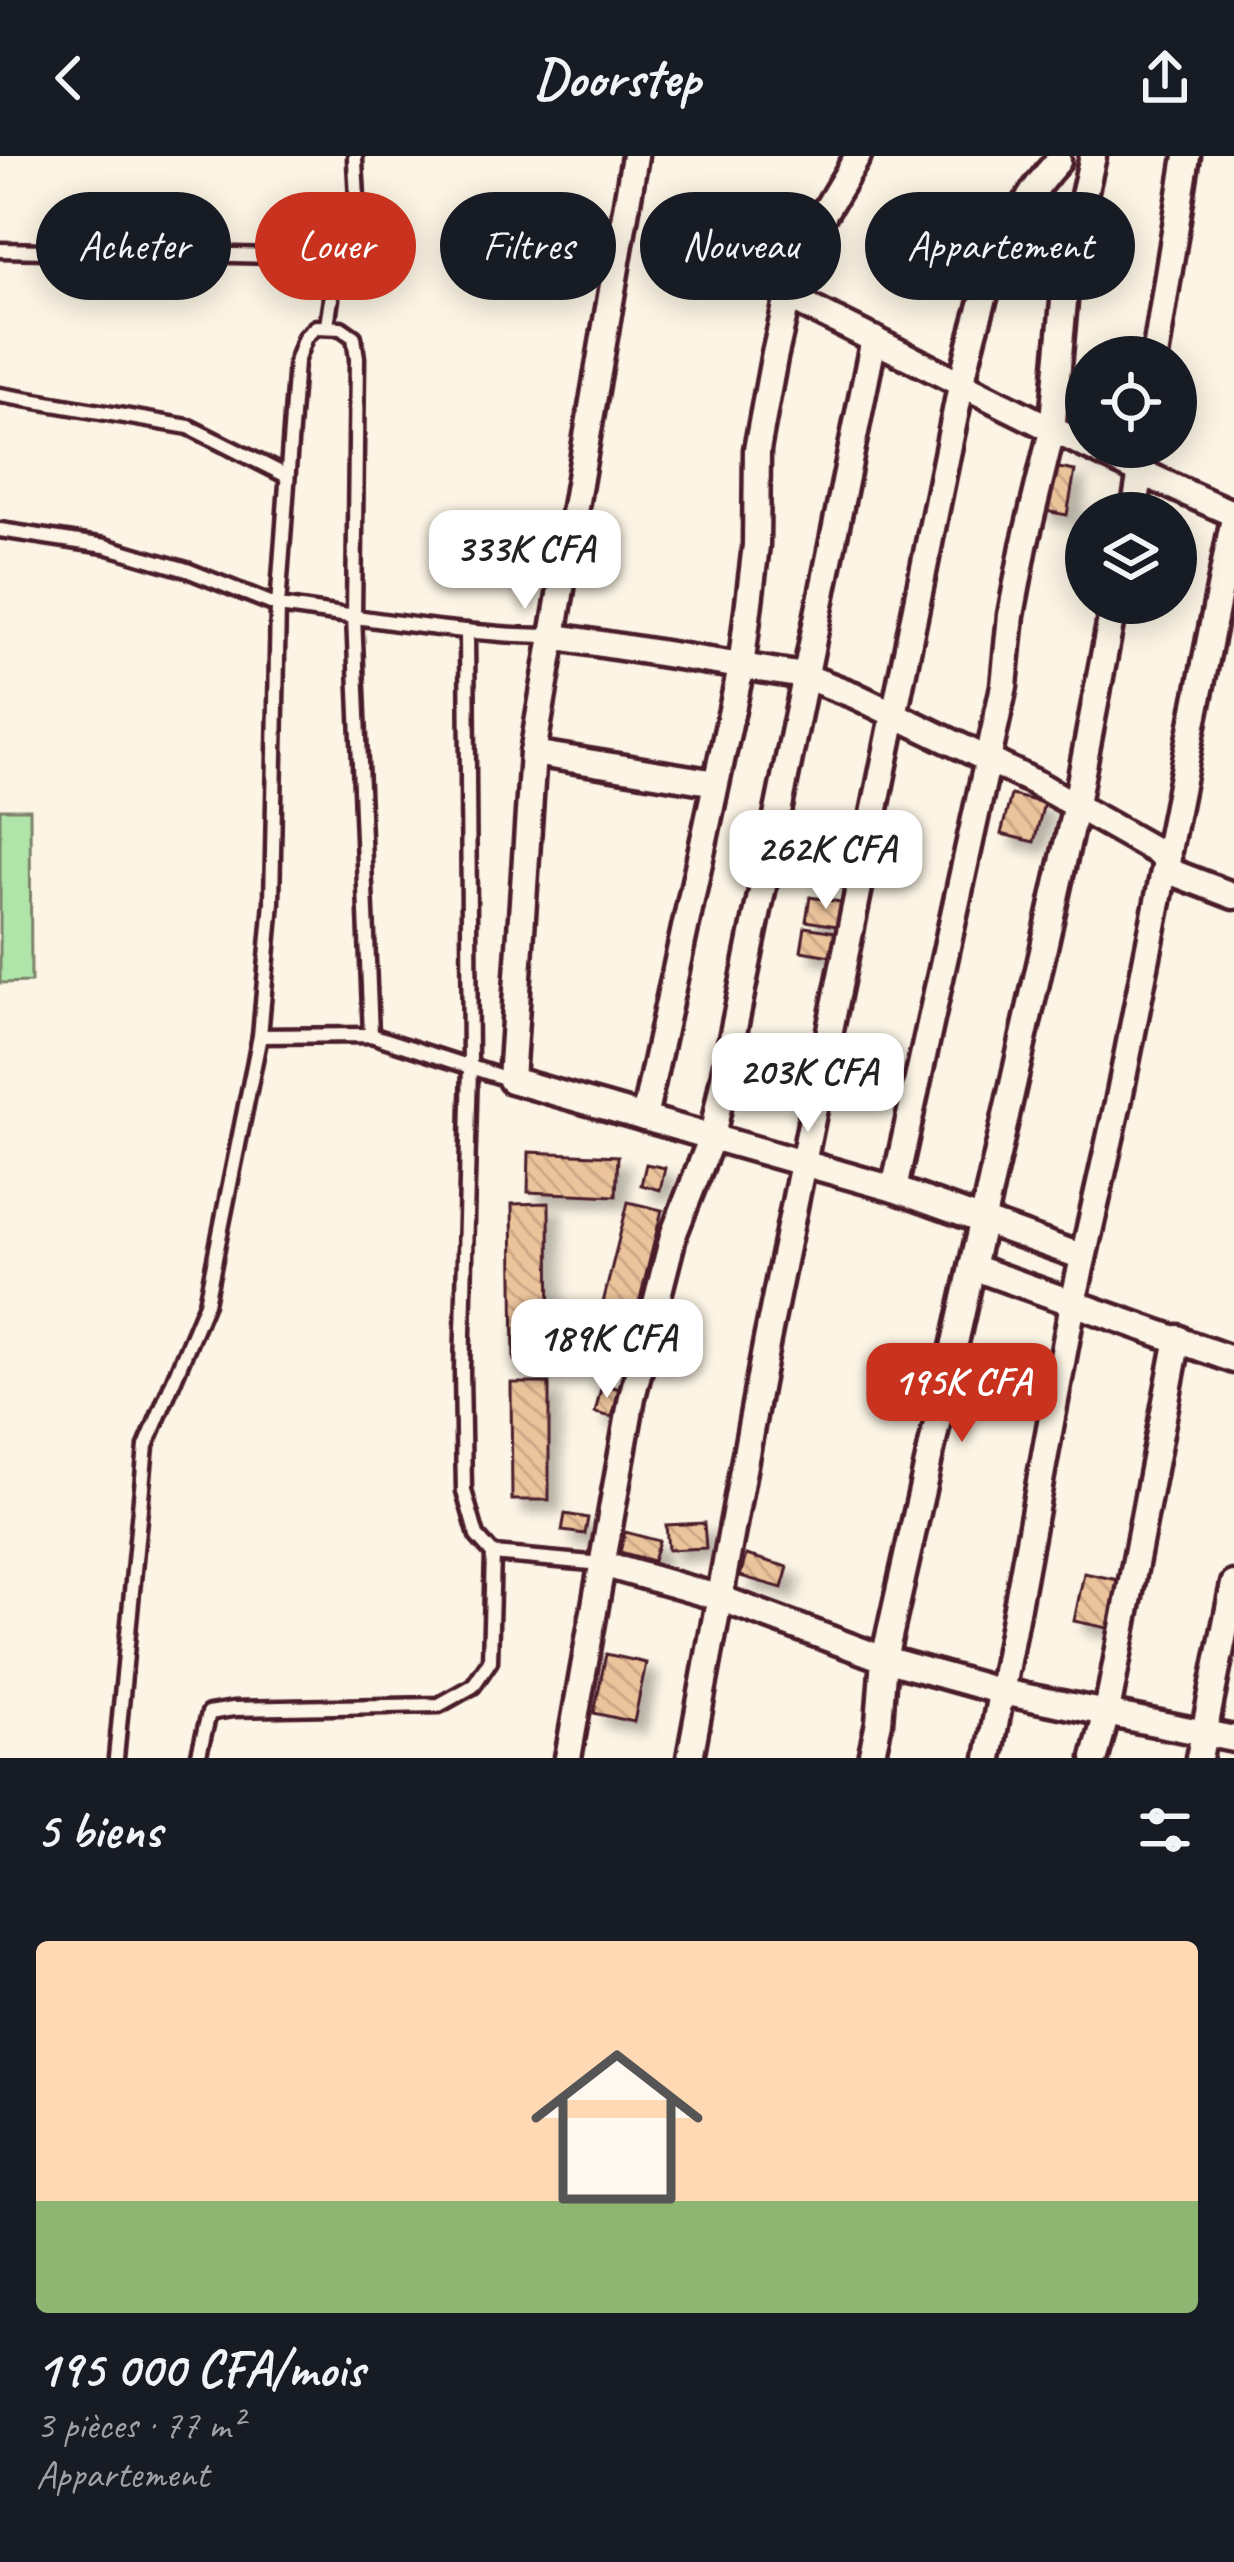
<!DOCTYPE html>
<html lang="fr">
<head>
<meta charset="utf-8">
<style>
  :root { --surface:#171b24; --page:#20242c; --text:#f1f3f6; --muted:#9ea1a6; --accent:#c8321e }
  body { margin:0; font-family:Caveat,sans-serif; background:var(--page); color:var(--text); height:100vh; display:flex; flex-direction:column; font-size:45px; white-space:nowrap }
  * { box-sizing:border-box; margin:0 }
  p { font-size:39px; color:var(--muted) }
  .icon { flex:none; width:66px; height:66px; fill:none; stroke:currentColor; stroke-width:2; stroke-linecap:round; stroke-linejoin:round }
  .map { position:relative; height:1602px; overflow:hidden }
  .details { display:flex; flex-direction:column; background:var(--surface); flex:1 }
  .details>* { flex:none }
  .top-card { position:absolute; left:36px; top:36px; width:1164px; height:108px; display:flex; gap:24px }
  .buttons { position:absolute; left:1065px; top:180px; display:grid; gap:24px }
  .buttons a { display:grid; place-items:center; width:132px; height:132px; border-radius:50%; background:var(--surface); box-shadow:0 6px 30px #0003; font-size:60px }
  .price { position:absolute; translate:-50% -102px; padding:0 27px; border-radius:24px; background:#fff; color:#222; font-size:39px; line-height:78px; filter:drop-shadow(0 3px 6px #0008) }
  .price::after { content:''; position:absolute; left:50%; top:72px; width:36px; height:27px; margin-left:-18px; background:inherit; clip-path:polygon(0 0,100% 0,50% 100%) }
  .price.active { background:var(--accent); color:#fff }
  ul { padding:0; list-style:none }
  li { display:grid; align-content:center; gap:24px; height:636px; padding:0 36px }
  li span { display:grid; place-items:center; height:372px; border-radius:12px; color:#555 }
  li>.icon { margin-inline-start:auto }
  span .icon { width:216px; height:216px; fill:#fffc; stroke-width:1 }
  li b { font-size:51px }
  h2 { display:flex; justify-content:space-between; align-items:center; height:144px; padding:0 36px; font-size:51px }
  .chip { padding:0 42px; border-radius:54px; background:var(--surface); box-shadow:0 6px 30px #0003; font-size:42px; line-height:108px }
  .chip.active { background:var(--accent); color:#fff }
  header { display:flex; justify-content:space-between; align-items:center; height:156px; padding:0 36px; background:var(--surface); font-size:54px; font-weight:800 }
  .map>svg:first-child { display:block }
  .pitch { fill:#afe5a8; stroke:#7c826a; stroke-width:3 }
  .building { fill:url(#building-back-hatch); stroke:#4a1f2b; stroke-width:3; filter:url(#shadow) }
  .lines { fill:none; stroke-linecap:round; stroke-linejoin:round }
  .lane-casing { stroke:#4a1f2b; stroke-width:21 }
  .street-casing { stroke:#4a1f2b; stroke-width:33 }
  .lane { stroke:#fcf5e5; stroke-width:12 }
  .street { stroke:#fcf5e5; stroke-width:24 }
</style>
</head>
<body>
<header><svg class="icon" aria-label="back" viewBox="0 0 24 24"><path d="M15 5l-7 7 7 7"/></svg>Doorstep<svg class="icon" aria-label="share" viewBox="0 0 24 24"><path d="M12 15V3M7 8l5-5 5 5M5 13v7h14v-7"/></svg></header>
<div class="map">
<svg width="1234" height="1602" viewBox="0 0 1234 1602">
  <defs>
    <pattern id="building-back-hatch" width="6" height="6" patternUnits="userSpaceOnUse" patternTransform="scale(3)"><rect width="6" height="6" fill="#ecc49c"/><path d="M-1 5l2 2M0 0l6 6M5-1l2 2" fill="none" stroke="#cca887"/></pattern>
    <filter id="shadow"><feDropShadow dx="11" dy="11" stdDeviation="6" flood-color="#0004"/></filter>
  </defs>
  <rect width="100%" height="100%" fill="#fcf5e5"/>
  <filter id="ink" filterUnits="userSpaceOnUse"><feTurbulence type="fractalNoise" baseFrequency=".00833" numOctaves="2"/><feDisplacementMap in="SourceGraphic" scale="24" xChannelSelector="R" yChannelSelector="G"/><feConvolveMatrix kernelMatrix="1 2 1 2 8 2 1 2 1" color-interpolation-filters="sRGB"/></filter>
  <g filter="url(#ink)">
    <!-- pitch -->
    <path class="pitch" d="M0,653H30L31,826L0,827Z"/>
    <!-- building -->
    <g class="building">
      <path d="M1048,310L1075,315L1067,359L1040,354Z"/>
      <path d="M1011,639L1044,647L1034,686L1001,678Z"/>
      <path d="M810,741L847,747L843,771L806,765Z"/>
      <path d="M805,771L841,777L837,801L801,795Z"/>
      <path d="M529,996L618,1000L616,1040L528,1036Z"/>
      <path d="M646,1008L665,1012L660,1034L641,1029Z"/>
      <path d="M628,1046L662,1054L635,1163L601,1155Z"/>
      <path d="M549,1047L550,1204H514L512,1048Z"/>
      <path d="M511,1227H549V1344H512Z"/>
      <path d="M602,1228L620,1233L612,1261L595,1257Z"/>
      <path d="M565,1358L588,1362L585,1378L562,1375Z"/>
      <path d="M704,1367L706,1392L668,1394L666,1369Z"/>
      <path d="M625,1376L659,1385L653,1405L620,1396Z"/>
      <path d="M746,1399L788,1411L782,1432L740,1420Z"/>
      <path d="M1084,1417L1118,1424L1108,1472L1074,1465Z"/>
      <path d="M606,1498L646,1507L634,1566L594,1557Z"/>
    </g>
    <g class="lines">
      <!-- lane casing -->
      <g class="lane-casing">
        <g id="lane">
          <path d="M0,94L326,101C368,84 355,39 355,0"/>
          <path d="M326,101L331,143L327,169"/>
          <path d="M0,239L189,271L287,320"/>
          <path d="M0,374L105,390L187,414L278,450L272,746L260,880L371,879L511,924"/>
          <path d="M467,475L470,910L462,1215L464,1335L477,1380L493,1398L602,1408"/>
          <path d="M371,879L354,460L357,202L354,181L341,172L316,171L305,181L296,206L278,450C368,462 460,479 551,480"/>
          <path d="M116,1602L146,1290L206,1147L260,880"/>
          <path d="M198,1602L209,1557L233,1553L439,1549L473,1530L490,1505L493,1398"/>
        </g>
      </g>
      <!-- street casing -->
      <g class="street-casing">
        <g id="street">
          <path d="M635,0L533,597L511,924L894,1033L1083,1101"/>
          <path d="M788,141C937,214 1082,292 1234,358"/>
          <path d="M1155,201L1187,0"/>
          <path d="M1134,357L1145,291"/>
          <path d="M551,480L804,520L854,539L1034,626L1168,702"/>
          <path d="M533,597L716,627"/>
          <path d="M1166,714L1234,740"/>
          <path d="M644,962L741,512L756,389L757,294L774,202L788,141L811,79L858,0"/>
          <path d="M894,1033L1004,530L1011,459L1024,390L1052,275L1067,113L1093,0"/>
          <path d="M972,1111L1234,1204"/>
          <path d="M602,1408L717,1441L884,1503L1002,1536L1234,1583"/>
          <path d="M568,1602L632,1241L674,1077L712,981L874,183"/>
          <path d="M690,1602L767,1184L962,225C980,147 1002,65 1058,5"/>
          <path d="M871,1602L879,1566L884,1503L1075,653L1114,447"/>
          <path d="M989,1602L1073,1147L1118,947L1234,362"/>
          <path d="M1095,1602L1107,1556L1178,1182"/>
          <path d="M1199,1602L1234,1428"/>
        </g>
      </g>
      <!-- lane -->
      <use href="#lane" class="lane"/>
      <!-- street -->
      <use href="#street" class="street"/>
    </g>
  </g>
</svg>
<div class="buttons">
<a><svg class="icon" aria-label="locate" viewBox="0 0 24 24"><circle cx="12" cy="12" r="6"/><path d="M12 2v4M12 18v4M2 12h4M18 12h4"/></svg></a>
<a><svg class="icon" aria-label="layers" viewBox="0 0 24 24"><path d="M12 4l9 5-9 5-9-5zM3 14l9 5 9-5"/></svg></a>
</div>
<b class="price" style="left:525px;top:456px">333K CFA</b>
<b class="price" style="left:826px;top:756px">262K CFA</b>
<b class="price" style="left:808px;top:979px">203K CFA</b>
<b class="price" style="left:607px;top:1245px">189K CFA</b>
<b class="price active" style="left:962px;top:1289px">195K CFA</b>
<div class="top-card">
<a class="chip">Acheter</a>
<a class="chip active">Louer</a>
<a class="chip">Filtres</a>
<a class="chip">Nouveau</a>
<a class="chip">Appartement</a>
</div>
</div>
<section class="details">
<h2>5 biens<svg class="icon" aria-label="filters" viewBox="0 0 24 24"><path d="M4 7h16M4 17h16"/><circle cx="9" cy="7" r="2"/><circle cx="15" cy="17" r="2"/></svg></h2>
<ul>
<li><span style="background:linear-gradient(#ffd9b3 70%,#8fb573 0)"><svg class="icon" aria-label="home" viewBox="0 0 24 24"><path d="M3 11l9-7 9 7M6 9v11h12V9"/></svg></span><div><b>195 000 CFA/mois</b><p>3 pièces · 77 m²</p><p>Appartement</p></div></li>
</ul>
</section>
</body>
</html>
